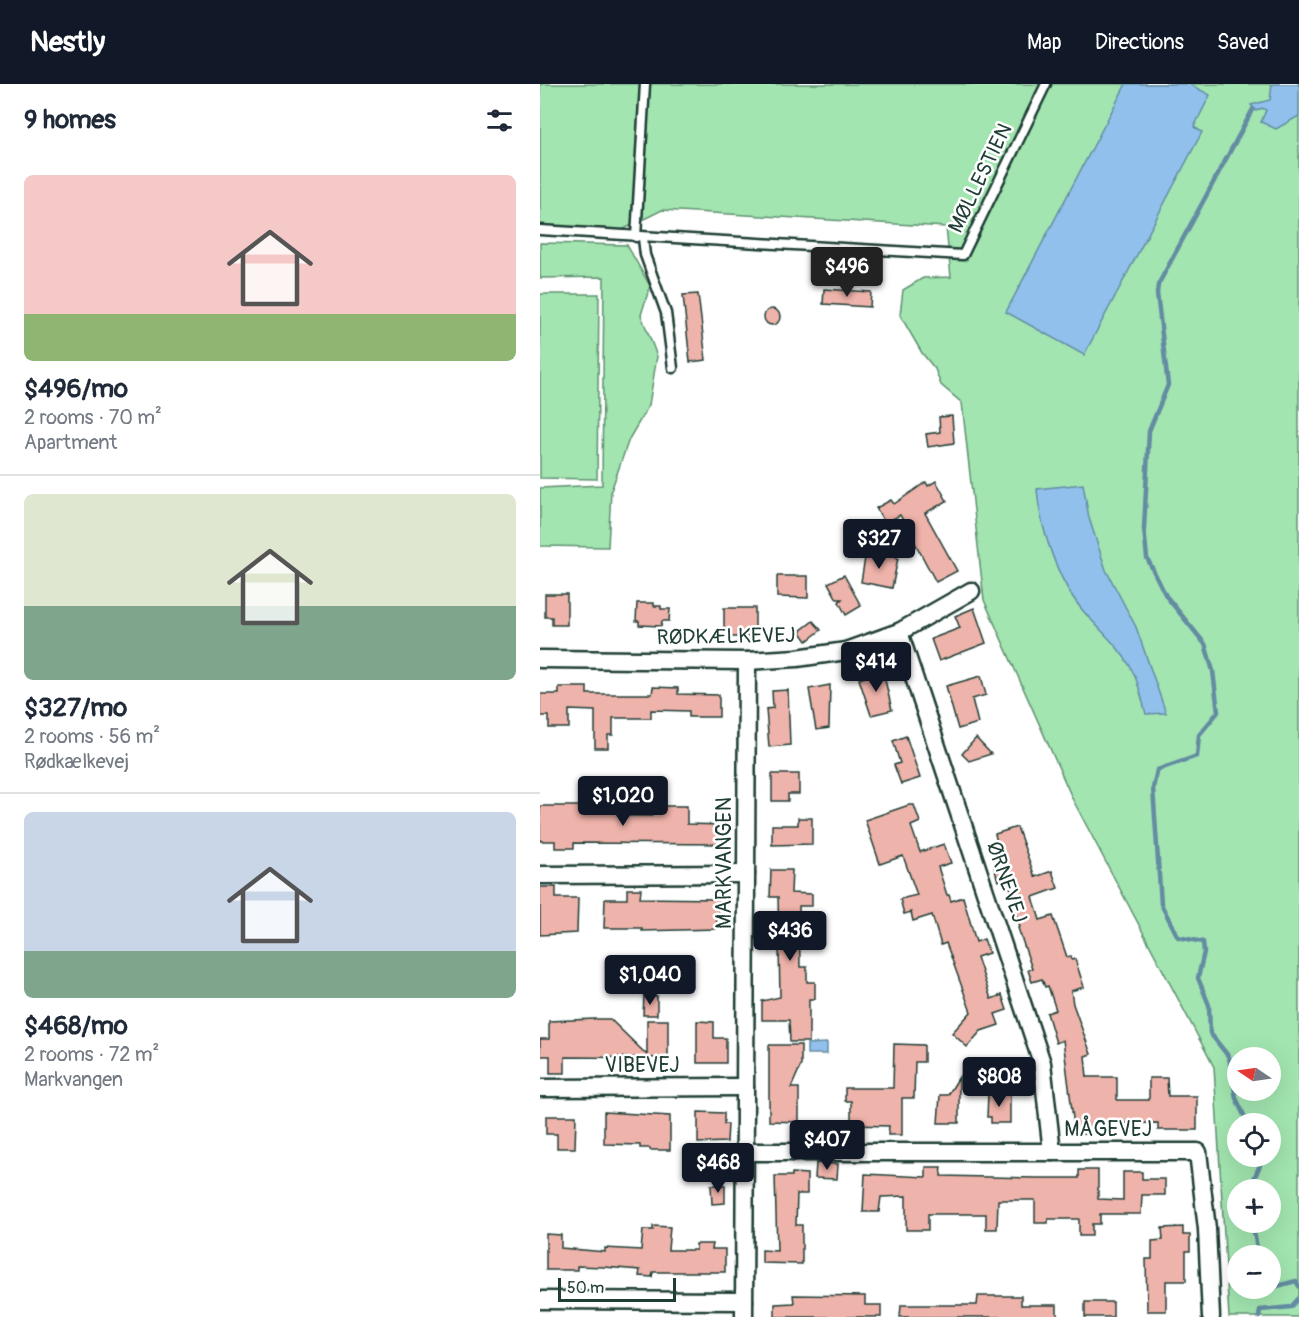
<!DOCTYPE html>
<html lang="en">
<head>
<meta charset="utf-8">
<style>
  :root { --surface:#fff; --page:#f6f6f7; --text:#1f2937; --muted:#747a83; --line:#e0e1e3; --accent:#111827 }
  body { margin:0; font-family:Pangolin,sans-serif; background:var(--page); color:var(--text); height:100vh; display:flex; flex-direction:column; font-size:22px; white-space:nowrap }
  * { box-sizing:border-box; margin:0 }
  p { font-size:20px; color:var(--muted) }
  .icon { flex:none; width:33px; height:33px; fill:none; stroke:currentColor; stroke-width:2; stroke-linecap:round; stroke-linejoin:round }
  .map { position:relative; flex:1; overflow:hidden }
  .sheet { display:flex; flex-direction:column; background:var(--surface); width:540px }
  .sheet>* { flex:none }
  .needle { width:39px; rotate:283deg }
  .buttons { position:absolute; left:687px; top:963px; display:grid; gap:12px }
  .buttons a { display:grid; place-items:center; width:54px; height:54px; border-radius:50%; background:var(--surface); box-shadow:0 6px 24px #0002; font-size:30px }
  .scale { position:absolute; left:18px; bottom:15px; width:118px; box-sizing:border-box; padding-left:6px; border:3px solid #1f3d34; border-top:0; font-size:16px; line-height:21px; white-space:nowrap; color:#1f3d34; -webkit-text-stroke:4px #fff; paint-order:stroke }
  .price { position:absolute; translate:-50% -51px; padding:0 14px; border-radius:6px; background:var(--accent); color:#fff; font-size:20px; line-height:39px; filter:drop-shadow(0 2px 3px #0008) }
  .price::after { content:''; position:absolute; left:50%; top:36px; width:18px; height:14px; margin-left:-9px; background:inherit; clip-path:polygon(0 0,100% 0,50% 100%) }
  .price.current { background:#222; color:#fff }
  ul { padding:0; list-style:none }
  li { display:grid; align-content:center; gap:12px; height:318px; padding:0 24px }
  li+li { border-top:2px solid var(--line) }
  li span { display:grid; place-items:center; height:186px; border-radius:9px; color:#555 }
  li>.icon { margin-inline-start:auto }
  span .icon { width:108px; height:108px; fill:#fffc; stroke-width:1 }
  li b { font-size:26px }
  h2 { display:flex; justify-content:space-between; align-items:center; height:72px; padding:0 24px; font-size:26px }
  header { display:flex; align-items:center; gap:36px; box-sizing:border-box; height:84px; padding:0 30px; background:var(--accent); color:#fff }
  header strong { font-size:28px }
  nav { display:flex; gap:33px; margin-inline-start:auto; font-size:21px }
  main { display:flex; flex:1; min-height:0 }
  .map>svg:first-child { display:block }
  .green { fill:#a2e5b0; stroke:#609172; stroke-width:1.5; fill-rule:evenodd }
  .water { fill:#92c0ec; stroke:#648ca2; stroke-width:1.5 }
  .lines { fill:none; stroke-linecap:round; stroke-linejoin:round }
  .stream { stroke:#648ca2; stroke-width:4.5 }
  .building { fill:#eeb3aa; stroke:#1f3d34; stroke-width:1.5 }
  .service-casing { stroke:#1f3d34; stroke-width:13 }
  .minor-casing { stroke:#1f3d34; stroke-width:21 }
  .service { stroke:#fff; stroke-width:8 }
  .minor { stroke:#fff; stroke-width:16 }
  .labels { text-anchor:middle; stroke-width:5; stroke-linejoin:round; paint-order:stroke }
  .street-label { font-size:21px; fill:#1f3d34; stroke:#fff }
</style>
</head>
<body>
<header>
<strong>Nestly</strong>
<nav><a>Map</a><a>Directions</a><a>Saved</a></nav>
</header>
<main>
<section class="sheet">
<h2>9 homes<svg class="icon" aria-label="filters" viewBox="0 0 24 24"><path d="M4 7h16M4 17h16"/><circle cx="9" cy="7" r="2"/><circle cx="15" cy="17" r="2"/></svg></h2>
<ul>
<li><span style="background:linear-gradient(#f6c9c9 75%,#8fb573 0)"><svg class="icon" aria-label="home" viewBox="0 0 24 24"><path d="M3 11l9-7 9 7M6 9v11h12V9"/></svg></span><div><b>$496/mo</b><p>2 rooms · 70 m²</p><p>Apartment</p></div></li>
<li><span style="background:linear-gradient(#dfe7d0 60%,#7fa58c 0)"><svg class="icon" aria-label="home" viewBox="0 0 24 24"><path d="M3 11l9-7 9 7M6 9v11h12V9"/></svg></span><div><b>$327/mo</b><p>2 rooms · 56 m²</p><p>Rødkælkevej</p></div></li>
<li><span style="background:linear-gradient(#c9d6e8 75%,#7fa58c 0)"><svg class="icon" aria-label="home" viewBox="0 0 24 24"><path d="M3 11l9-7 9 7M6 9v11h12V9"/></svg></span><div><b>$468/mo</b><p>2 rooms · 72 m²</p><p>Markvangen</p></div></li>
</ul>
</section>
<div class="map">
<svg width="759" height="1233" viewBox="0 0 759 1233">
  <rect width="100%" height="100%" fill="#fff"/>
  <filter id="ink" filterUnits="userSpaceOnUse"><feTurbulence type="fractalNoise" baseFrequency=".0167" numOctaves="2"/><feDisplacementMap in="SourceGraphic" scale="12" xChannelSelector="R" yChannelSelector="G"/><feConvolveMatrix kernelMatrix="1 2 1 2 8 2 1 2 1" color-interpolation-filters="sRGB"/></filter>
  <g filter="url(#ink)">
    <!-- green -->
    <g class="green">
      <path d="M0,0H759V1233H689L674,983L533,716L444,516L422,319L401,301L395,285L382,269L360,231L363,206L383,194L411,193L406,143L122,126L82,146L0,141ZM698,974H730V1006H698ZM698,1040H730V1072H698ZM698,1106H730V1138H698ZM698,1172H730V1204H698Z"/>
      <path d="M0,159L87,161L110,202L101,231L117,272L109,321L89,355L71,407L68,463L0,462V404L62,401L64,193L0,194Z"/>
      <path d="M0,210H59L57,395L0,394Z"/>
    </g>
    <!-- water -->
    <g class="water">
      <path d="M586,0H649L670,11L654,43L662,48L544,271L466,228Z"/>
      <path d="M732,0H759V32L736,45L721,38L726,26L722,24L716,27L711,21L730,16Z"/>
      <path d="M543,400L549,434L566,486L596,543L626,629L606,630C602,616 599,599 592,586C581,564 561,547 545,529C518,499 500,444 497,405Z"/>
      <path d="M287,959V970H267V960Z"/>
    </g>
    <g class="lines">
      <!-- stream -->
      <g class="stream">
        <path d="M708,1040L696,1014L689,973L670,949L669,921L658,894L664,868L663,858L638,853L621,820L613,704L617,686L657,672L659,651L678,628L673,587L665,560L626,512L607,474L604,445L609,347L628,301L617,209L618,201L713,25"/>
        <path d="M709,1106L720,1081V1072"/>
        <path d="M712,1138L717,1164L714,1172"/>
        <path d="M714,1204L717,1207L728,1204"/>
        <path d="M730,1204L756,1197L759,1202"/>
        <path d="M719,1233L720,1226L751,1223L759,1214"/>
      </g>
    </g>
    <!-- building -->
    <g class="building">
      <path d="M284,205L331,208L330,223L283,220Z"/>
      <path d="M158,210L166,276L150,278L143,211Z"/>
      <circle cx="232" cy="233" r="8"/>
      <path d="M412,332L414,359L388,363L386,350L400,348L399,333Z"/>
      <path d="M396,397L407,417L385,429L417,487L396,498L360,431L345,439L336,424L351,416L354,420L386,398L388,402Z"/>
      <path d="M326,468L358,474L352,504L321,498Z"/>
      <path d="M304,491L321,522L306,531L299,518L302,515H297L288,499Z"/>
      <path d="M237,492H268V514L237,513Z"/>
      <path d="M5,510H27V541H12V533H5Z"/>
      <path d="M97,519H114V522H121V525H130L129,537H122L121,542L99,541V537H96Z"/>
      <rect x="184" y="524" width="31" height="29"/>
      <path d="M434,524L446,559L399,577L391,555L420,544L415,532Z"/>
      <path d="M273,537L281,546L267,557L260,547Z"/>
      <path d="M343,587L352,626L331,631L319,595Z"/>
      <path d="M441,592L446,611L432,615L438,639L418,645L406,602Z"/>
      <path d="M290,601L289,644L276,646L269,605Z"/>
      <path d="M19,603H47V610H112L113,603L138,604V610L179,611V633H149V627L111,626V634H73V651H68V664H55V627L29,626V644H9V632H0V610H19Z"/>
      <path d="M248,606L250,661L229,663L226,625L233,624L232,607Z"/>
      <path d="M366,652L380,694L361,700L354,681L360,679L353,657Z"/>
      <path d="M436,654L451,670L429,677L422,670Z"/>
      <path d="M232,690H259V710H248V717H232Z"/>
      <path d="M369,721H374L380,738L371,742L380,768L404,760L411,779L398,783L407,811H409L411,817L423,813L436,858L444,855L449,869L437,873L451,915L462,911L467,926L455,930L459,941L441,947L427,963L412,949L431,928L406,859L401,861L392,831L373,837L371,828L364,830L360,815L377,811L363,772L340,780L325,736Z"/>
      <path d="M0,722H87V732H112V722H147V740L184,741V760L34,759V764H15V757H0Z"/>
      <path d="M258,734H272V760L232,761V741H258Z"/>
      <path d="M477,743L495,793L512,787L518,804L493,813L500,836L513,832L527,873L531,872L532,876L535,875L544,903L531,907L533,920L551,970L545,972L547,993H577V1016H609V994H627L628,1012H657V1046H618V1039L551,1040L552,1050H535L523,956L516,959L507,929L516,926L508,902L505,903L502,895L492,898L488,886L492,885L478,844L480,843L475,828L478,826L467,794L458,797L454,783L462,781L455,750Z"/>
      <path d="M231,786H252L251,809L272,810V822H259L260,883H267V898H275V915H269V958H250L249,936H222V917L240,913L238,813H230Z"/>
      <path d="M0,803H16V814H38L37,849L0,851Z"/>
      <path d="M87,805H101L100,814L179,815L176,845L102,847V844H64L65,815H87Z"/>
      <path d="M104,912H117V931H103Z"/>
      <path d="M55,935H70L107,971V936H128V974L25,973V989H10V972H0V955H9V937Z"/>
      <path d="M157,937L174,938V954H186V979H157Z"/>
      <path d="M354,960L384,961V978H375L374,1014H362V1051H348L349,1042L311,1041V1017H305V1004H353Z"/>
      <path d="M229,961H261V981L251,1004H259V1038L229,1037Z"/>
      <path d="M419,993V1039H398L400,1011H408Z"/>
      <path d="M448,1010H470V1039H451V1033H447Z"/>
      <path d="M64,1028L130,1032V1066H110V1064H100V1061L64,1060Z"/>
      <path d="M158,1028L184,1029V1040H188L187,1058L158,1059Z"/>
      <path d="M6,1032H36L35,1064H17V1050H6Z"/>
      <path d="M276,1079L298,1080L297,1095L275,1094Z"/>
      <path d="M386,1083H402L401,1092L497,1094H539V1086H558V1115L583,1116V1088H602V1095H625V1111H602L601,1130H560V1140H552V1152H539V1135H508V1139H495V1116H458L457,1145H446V1130H388V1146H366V1112L341,1113L339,1128H323L325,1090L386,1093Z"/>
      <path d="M252,1089L267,1090V1110H257L256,1141H262V1180L222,1179V1166L237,1167L235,1092H252Z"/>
      <path d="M171,1101H185V1119L172,1120Z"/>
      <path d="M113,1142L130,1143L128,1166H156V1160H173L172,1165H185V1188H113L112,1193L99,1192L100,1186L64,1183L37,1182V1186H6V1150L21,1151V1164L65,1168V1164L101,1166L103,1146H113Z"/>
      <path d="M643,1143V1151H650V1167H646V1197H626V1227H607L606,1175H612V1157L623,1156L622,1144Z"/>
      <path d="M253,1211L325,1212V1221H341V1233H235V1220L254,1219Z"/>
      <path d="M438,1212H481V1221H517V1233H360L361,1221H437Z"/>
      <rect x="545" y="1218" width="28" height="15"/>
    </g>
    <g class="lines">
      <!-- service casing -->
      <g class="service-casing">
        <g id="service">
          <path d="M0,146L423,171L506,0"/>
          <path d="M96,153L105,0"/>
          <path d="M103,154L105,171L126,229L133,284"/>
        </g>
      </g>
      <!-- minor casing -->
      <g class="minor-casing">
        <g id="minor">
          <path d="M359,548L502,979L512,1068"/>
          <path d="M0,575L207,577L257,574L306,567L359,548L431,507"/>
          <path d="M0,791L206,790"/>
          <path d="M0,1004L205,1003"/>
          <path d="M205,1068H658L667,1145L671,1233"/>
          <path d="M0,1216L204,1217"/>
          <path d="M204,1233L207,577"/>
        </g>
      </g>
      <!-- service -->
      <use href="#service" class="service"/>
      <!-- minor -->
      <use href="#minor" class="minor"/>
    </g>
  </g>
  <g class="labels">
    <!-- street labels -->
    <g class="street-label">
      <text transform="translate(440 94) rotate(-64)" y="7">MØLLESTIEN</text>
      <text transform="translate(186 552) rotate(-1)" y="7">RØDKÆLKEVEJ</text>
      <text transform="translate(184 779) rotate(-90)" y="7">MARKVANGEN</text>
      <text transform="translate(467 798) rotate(71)" y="7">ØRNEVEJ</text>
      <text x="102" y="988">VIBEVEJ</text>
      <text x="568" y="1052">MÅGEVEJ</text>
    </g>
  </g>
</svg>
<div class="buttons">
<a><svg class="needle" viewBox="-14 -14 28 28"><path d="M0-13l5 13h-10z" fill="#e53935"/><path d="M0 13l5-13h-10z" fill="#747a83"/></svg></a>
<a><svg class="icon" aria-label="locate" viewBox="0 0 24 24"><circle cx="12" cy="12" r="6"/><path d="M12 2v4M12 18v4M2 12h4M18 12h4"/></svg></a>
<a>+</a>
<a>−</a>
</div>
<div class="scale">50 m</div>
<b class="price current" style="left:307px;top:214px">$496</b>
<b class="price" style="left:339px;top:486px">$327</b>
<b class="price" style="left:336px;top:609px">$414</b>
<b class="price" style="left:83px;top:743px">$1,020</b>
<b class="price" style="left:250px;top:878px">$436</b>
<b class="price" style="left:110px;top:922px">$1,040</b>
<b class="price" style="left:459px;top:1024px">$808</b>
<b class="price" style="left:287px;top:1087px">$407</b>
<b class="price" style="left:178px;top:1110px">$468</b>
</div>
</main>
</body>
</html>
